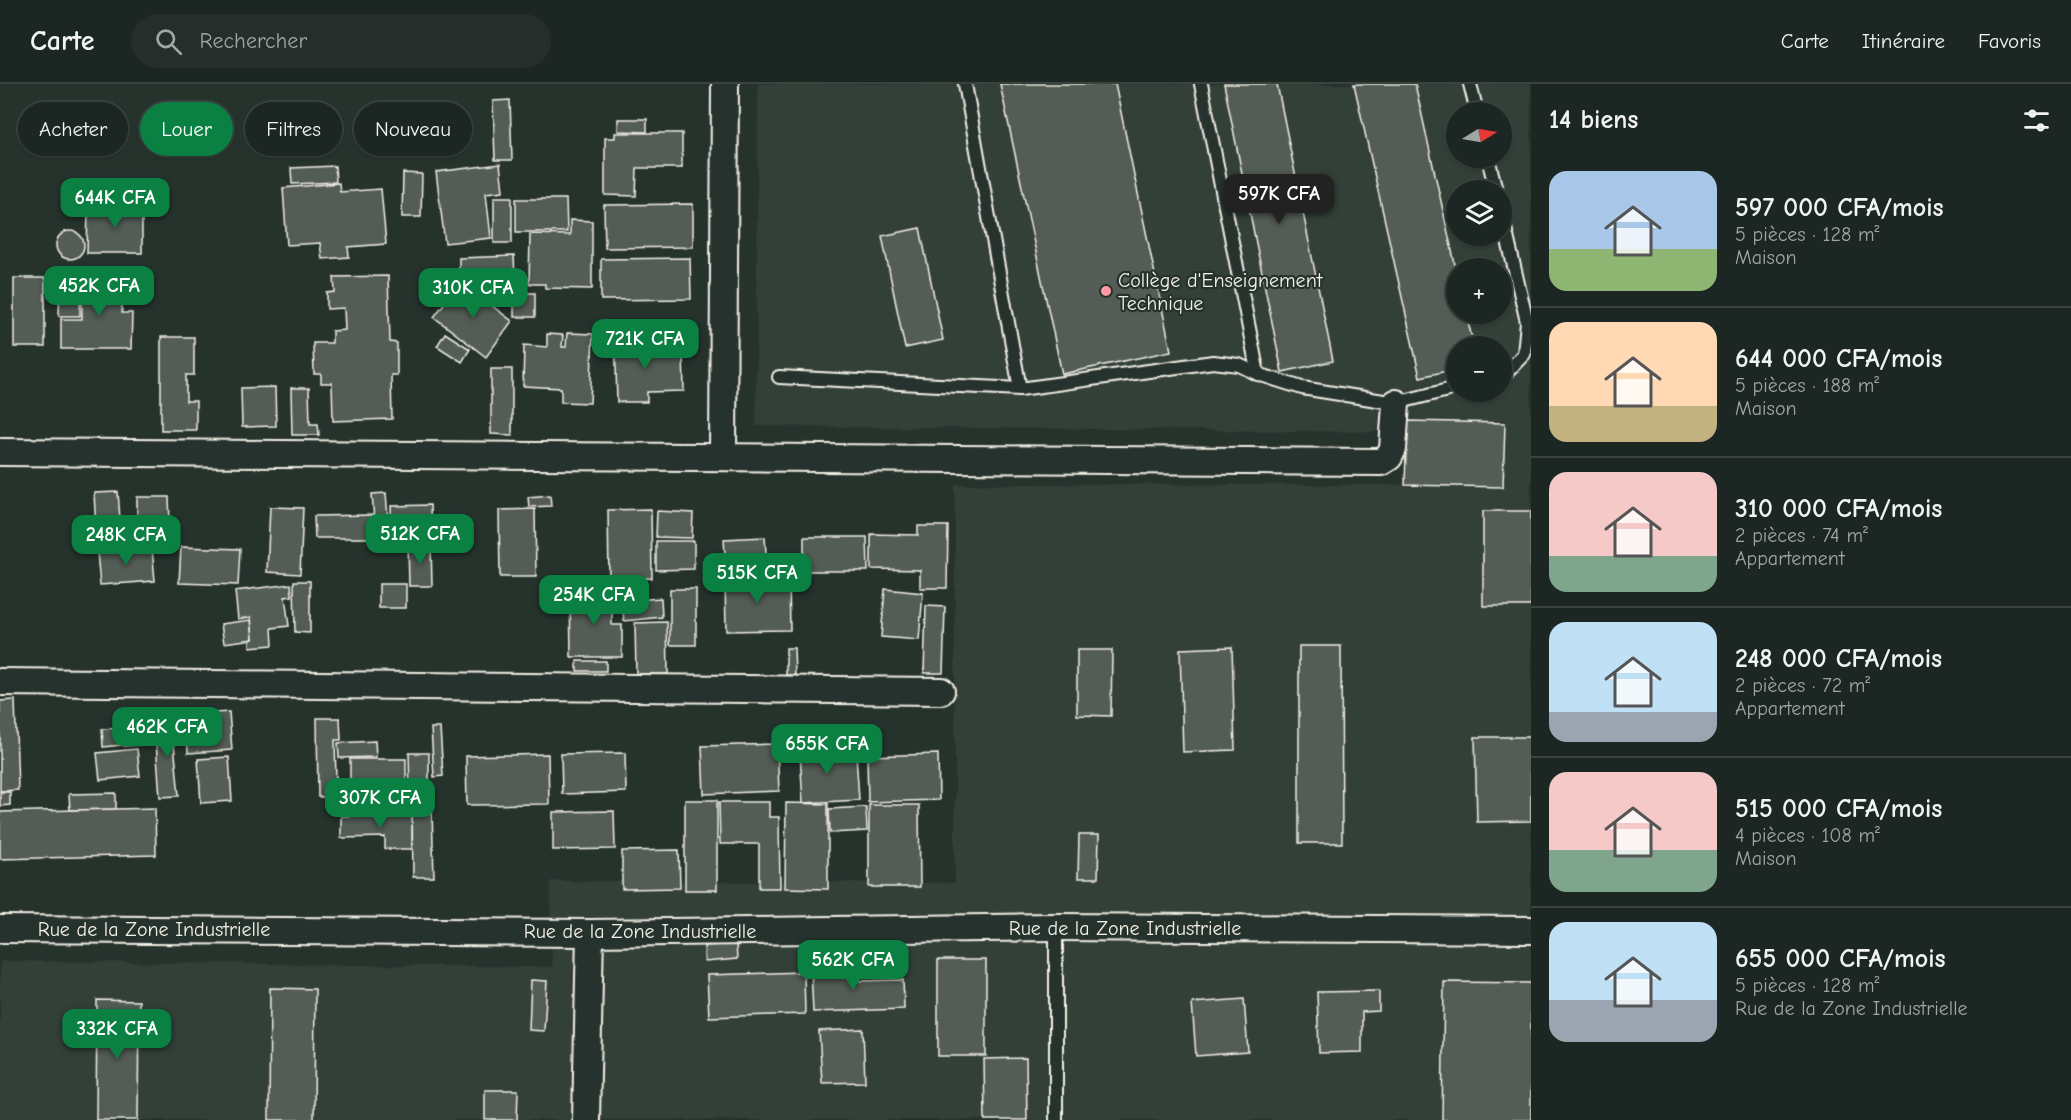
<!DOCTYPE html>
<html lang="fr">
<head>
<meta charset="utf-8">
<style>
  :root { --surface:#1c2622; --page:#252e2a; --text:#f1f3f6; --muted:#a0a5a5; --line:#3a4340; --accent:#0b8043 }
  body { margin:0; font-family:"Comic Neue",sans-serif; background:var(--page); color:var(--text); height:100vh; display:flex; flex-direction:column; font-size:22px; white-space:nowrap }
  * { box-sizing:border-box; margin:0 }
  p { font-size:20px; color:var(--muted) }
  .icon { flex:none; width:33px; height:33px; fill:none; stroke:currentColor; stroke-width:2; stroke-linecap:round; stroke-linejoin:round }
  .map { position:relative; flex:1; overflow:hidden }
  .side { display:flex; flex-direction:column; background:var(--surface); width:540px }
  .side>* { flex:none }
  .banner { position:absolute; left:18px; top:18px; width:570px; height:54px; display:flex; gap:12px }
  .needle { width:39px; rotate:79deg }
  .controls { position:absolute; left:1446px; top:18px; display:grid; gap:12px }
  .controls a { display:grid; place-items:center; width:66px; height:66px; border-radius:50%; background:var(--surface); box-shadow:0 2px 4px #0004,0 0 0 2px var(--line); font-size:30px }
  .price { position:absolute; translate:-50% -51px; padding:0 14px; border-radius:12px; background:var(--accent); color:#fff; font-size:20px; line-height:39px; filter:drop-shadow(0 2px 3px #0008) }
  .price::after { content:''; position:absolute; left:50%; top:36px; width:18px; height:14px; margin-left:-9px; background:inherit; clip-path:polygon(0 0,100% 0,50% 100%) }
  .price.active { background:#222; color:#fff }
  ul { padding:0; list-style:none }
  li { display:flex; align-items:center; gap:18px; height:150px; padding:0 18px }
  li+li { border-top:2px solid var(--line) }
  li span { display:grid; place-items:center; flex:none; width:168px; height:120px; border-radius:18px; color:#555 }
  li>.icon { margin-inline-start:auto }
  span .icon { width:72px; height:72px; fill:#fffc; stroke-width:1 }
  li b { font-size:26px }
  h2 { display:flex; justify-content:space-between; align-items:center; height:72px; padding:0 18px; font-size:26px }
  .pill { padding:0 21px; border-radius:27px; background:var(--surface); box-shadow:0 2px 4px #0004,0 0 0 2px var(--line); font-size:21px; line-height:54px }
  .pill.active { background:var(--accent); color:#fff }
  header { display:flex; align-items:center; gap:36px; box-sizing:border-box; height:84px; padding:0 30px; background:var(--surface); border-bottom:2px solid var(--line) }
  header strong { font-size:28px }
  nav { display:flex; gap:33px; margin-inline-start:auto; font-size:21px }
  .search { width:420px; height:54px; background:var(--page); display:flex; align-items:center; gap:15px; box-sizing:border-box; padding:0 21px; border-radius:33px; color:var(--muted); font-size:22px }
  main { display:flex; flex:1; min-height:0 }
  .map>svg:first-child { display:block }
  .built { fill:#333f39; fill-rule:evenodd }
  .building { fill:#525c55; stroke:#f4f1e8; stroke-width:1.5 }
  .lines { fill:none; stroke-linecap:round; stroke-linejoin:round }
  .service-casing { stroke:#f4f1e8; stroke-width:16 }
  .minor-casing { stroke:#f4f1e8; stroke-width:30 }
  .service { stroke:#26332d; stroke-width:12 }
  .minor { stroke:#26332d; stroke-width:26 }
  .poi-dot { fill:#ff9aa2; stroke:#26332d; stroke-width:2 }
  .labels { text-anchor:middle; stroke-width:4.5; stroke-linejoin:round; paint-order:stroke }
  .poi-label { font-size:20px; fill:#f4f1e8; stroke:#26332d; text-anchor:start }
  .street-label { font-size:20px; fill:#f4f1e8; stroke:#26332d }
</style>
</head>
<body>
<header>
<strong>Carte</strong>
<div class="search"><svg class="icon" aria-label="search" viewBox="0 0 24 24"><circle cx="10" cy="10" r="6"/><path d="M15 15l6 6"/></svg>Rechercher</div>
<nav><a>Carte</a><a>Itinéraire</a><a>Favoris</a></nav>
</header>
<main>
<div class="map">
<svg width="1531" height="1036" viewBox="0 0 1531 1036">
  <rect width="100%" height="100%" fill="#26332d"/>
  <filter id="ink" filterUnits="userSpaceOnUse"><feTurbulence type="fractalNoise" baseFrequency=".0167" numOctaves="2"/><feDisplacementMap in="SourceGraphic" scale="12" xChannelSelector="R" yChannelSelector="G"/><feConvolveMatrix kernelMatrix="1 2 1 2 8 2 1 2 1" color-interpolation-filters="sRGB"/></filter>
  <g filter="url(#ink)">
    <!-- built -->
    <path class="built" d="M758,0H1531V1036H0V877L552,883L550,797L955,799V400L1405,401L1406,348L756,342ZM1456,28H1502V74H1456ZM1456,106H1502V152H1456ZM1456,184H1502V230H1456ZM1456,262H1502V308H1456Z"/>
    <!-- building -->
    <g class="building">
      <path d="M1000,0H1115L1171,267L1062,290Z"/>
      <path d="M1224,0H1277L1333,277L1282,288Z"/>
      <path d="M1354,0H1415L1456,185V230H1466L1474,262H1456V285L1420,293Z"/>
      <path d="M510,16L512,76H495L493,17Z"/>
      <path d="M618,35H647V48L618,47Z"/>
      <path d="M615,49H682V84H637L636,112L605,111V54H615Z"/>
      <path d="M500,80L503,107L486,109L491,154L445,159L436,88Z"/>
      <path d="M335,82L336,98L292,100L291,84Z"/>
      <path d="M403,89L422,90L421,133H402Z"/>
      <path d="M339,99L340,108L381,105L386,160L348,163L349,173L322,175L320,159L287,161L283,104Z"/>
      <rect x="494" y="113" width="18" height="46"/>
      <path d="M516,115H566L567,148H516Z"/>
      <path d="M110,119H142V169H87L88,124H110Z"/>
      <path d="M693,120V163L605,164L604,121Z"/>
      <path d="M570,136L592,137V205L545,204V200H529L530,150L570,151Z"/>
      <path d="M920,144L943,256L905,264L882,152Z"/>
      <circle cx="70" cy="161" r="14"/>
      <path d="M514,172L515,194L459,196V174Z"/>
      <path d="M690,174L691,215L601,216V175Z"/>
      <path d="M82,192H123L122,229H132L131,265H61V235H82Z"/>
      <path d="M388,192L390,258L397,259V291H391L392,335L333,337L332,299H321V290H314L313,259H332V247L345,246L344,224L327,225V209L335,208L334,193Z"/>
      <rect x="14" y="194" width="31" height="69"/>
      <path d="M60,197H80V232H59Z"/>
      <path d="M460,198L512,237L486,273L434,233Z"/>
      <path d="M510,201L512,216L490,218L488,204Z"/>
      <rect x="514" y="209" width="21" height="24"/>
      <path d="M615,248H640V268L683,267L684,307L647,308V318H617Z"/>
      <path d="M445,249L470,265L462,278L437,262Z"/>
      <path d="M567,249L593,250L590,319L561,318V304L523,302L524,261L547,263V250L563,251L562,263H566Z"/>
      <path d="M161,253H194V291H186V317H196V346H161Z"/>
      <path d="M491,285H512V351L491,350Z"/>
      <path d="M275,303L276,342L242,343L241,304Z"/>
      <path d="M291,304H309L310,340H318L319,351H292Z"/>
      <path d="M1407,337L1505,339L1503,403L1405,401Z"/>
      <path d="M118,408L122,461L97,463L94,409Z"/>
      <path d="M386,409L389,448L375,449L372,410Z"/>
      <path d="M550,411L551,422L529,423L528,413Z"/>
      <path d="M137,413H169L170,439L137,440Z"/>
      <path d="M430,421L431,456L392,457L391,422Z"/>
      <path d="M270,423L303,424L300,490L267,488Z"/>
      <path d="M535,425L536,493H500L499,426Z"/>
      <path d="M651,425L652,494L609,495L608,426Z"/>
      <path d="M657,427L693,429L692,454L656,453Z"/>
      <rect x="1483" y="427" width="48" height="95"/>
      <path d="M373,431V454H315L314,432Z"/>
      <path d="M918,442H948L947,504H920V486L871,485V450L918,451Z"/>
      <path d="M765,453L767,486L726,488L724,455Z"/>
      <path d="M804,453H867L868,487H804Z"/>
      <path d="M656,457H694V485L656,486Z"/>
      <path d="M408,460H431L432,502H409Z"/>
      <path d="M181,463L240,465L238,501L179,499Z"/>
      <path d="M152,464L155,497L100,501L97,468Z"/>
      <path d="M789,494L790,546L726,547L725,495Z"/>
      <path d="M294,497H310V549L295,548Z"/>
      <path d="M291,500L292,512L285,513L289,542L272,544L273,561L250,563V556L253,555L251,533L238,535L235,507Z"/>
      <rect x="379" y="500" width="27" height="24"/>
      <rect x="670" y="505" width="26" height="56"/>
      <path d="M885,505L923,509L919,556L881,553Z"/>
      <path d="M570,507H612V541H622V573H571Z"/>
      <path d="M661,514L662,533L624,537L622,517Z"/>
      <path d="M926,522L945,523L943,589H924Z"/>
      <path d="M251,536L253,555L224,559L221,540Z"/>
      <path d="M667,538L668,590H636L635,539Z"/>
      <path d="M1299,562H1341L1342,759H1299Z"/>
      <path d="M1232,563L1235,666L1183,668L1180,565Z"/>
      <path d="M786,564H794L795,591H786Z"/>
      <path d="M1077,566H1112L1111,632L1077,631Z"/>
      <rect x="577" y="577" width="29" height="10"/>
      <path d="M15,616L18,706L0,707V617Z"/>
      <path d="M171,628L179,712L160,713L156,659H160L158,630Z"/>
      <path d="M229,628L232,666L188,669L186,631Z"/>
      <path d="M152,630L154,660L124,662L122,641L129,640L128,632Z"/>
      <path d="M317,634H340L341,656H335L336,696H341L342,713H318Z"/>
      <path d="M120,644L122,661L103,663L102,645Z"/>
      <path d="M431,644H440L443,692L434,693Z"/>
      <path d="M815,650L816,672L856,670L859,716L803,719L799,651Z"/>
      <path d="M1475,653H1531V737L1477,738Z"/>
      <path d="M375,657L376,673L339,674L338,659Z"/>
      <path d="M777,660L779,707L704,710L702,662Z"/>
      <path d="M137,665L140,692L100,696L97,669Z"/>
      <path d="M409,669H429V711H410Z"/>
      <path d="M625,669L626,708L562,710L561,670Z"/>
      <path d="M548,670L549,720L467,721L466,672Z"/>
      <path d="M938,670L939,716L868,718L867,672Z"/>
      <path d="M229,673L232,717L201,719L198,675Z"/>
      <path d="M350,675H406V708L350,709Z"/>
      <path d="M0,708H10V721L0,722Z"/>
      <path d="M116,709V725L70,726L69,710Z"/>
      <rect x="356" y="713" width="15" height="10"/>
      <rect x="685" y="716" width="32" height="90"/>
      <path d="M719,718H769V733H779L780,804H759V760H720Z"/>
      <path d="M786,719L828,720V805L785,804Z"/>
      <path d="M869,721H919L920,803H869Z"/>
      <path d="M866,723L867,747L830,749L829,725Z"/>
      <path d="M155,724L156,771L0,775V728Z"/>
      <path d="M412,727H432L434,793H413Z"/>
      <path d="M614,727L615,765L553,766V728Z"/>
      <path d="M412,730V765H385V753L341,754V732Z"/>
      <path d="M1079,751H1099L1098,794H1078Z"/>
      <path d="M679,766L680,804L622,805V767Z"/>
      <path d="M736,860L737,875L705,878L704,862Z"/>
      <rect x="938" y="876" width="48" height="96"/>
      <path d="M859,882L860,897L903,896L904,925L813,928L811,884Z"/>
      <path d="M804,888L805,930L709,933L707,891Z"/>
      <path d="M531,896L547,897L544,947L529,946Z"/>
      <path d="M1444,898L1531,899V1036H1442Z"/>
      <path d="M270,904L315,905L314,1036H269Z"/>
      <path d="M1379,907V927L1362,928V968L1319,969L1317,908Z"/>
      <path d="M1244,915L1248,968L1196,972L1192,919Z"/>
      <path d="M97,916L139,917L138,1036H96Z"/>
      <path d="M863,945L865,998L822,999L819,947Z"/>
      <path d="M1026,974L1027,1036H985L984,975Z"/>
      <path d="M485,1006H518L517,1036H485Z"/>
    </g>
    <g class="lines">
      <!-- service casing -->
      <g class="service-casing">
        <g id="service">
          <path d="M965,0L1020,305"/>
          <path d="M1201,0L1258,290"/>
          <path d="M1470,0L1477,28"/>
          <path d="M1488,74L1496,106"/>
          <path d="M1502,131L1527,238L1524,270L1502,293"/>
          <path d="M779,293L1020,305L1213,278L1239,281L1258,290L1302,304L1396,319L1456,304"/>
          <path d="M1056,1036V843"/>
        </g>
      </g>
      <!-- minor casing -->
      <g class="minor-casing">
        <g id="minor">
          <path d="M0,368L1381,378L1389,373L1393,365L1396,319"/>
          <path d="M723,372L725,0"/>
          <path d="M0,598L941,607"/>
          <path d="M0,845L590,849L1056,843L1531,846"/>
          <path d="M586,1036L590,849"/>
        </g>
      </g>
      <!-- service -->
      <use href="#service" class="service"/>
      <!-- minor -->
      <use href="#minor" class="minor"/>
    </g>
  </g>
  <!-- markers -->
  <circle class="poi-dot" cx="1106" cy="207" r="6"/>
  <g class="labels">
    <!-- poi labels -->
    <g class="poi-label">
      <text x="1118" y="203">Collège d'Enseignement<tspan x="1118" dy="23">Technique</tspan></text>
    </g>
    <!-- street labels -->
    <g class="street-label">
      <text x="1125" y="851">Rue de la Zone Industrielle</text>
      <text x="154" y="852">Rue de la Zone Industrielle</text>
      <text x="640" y="854">Rue de la Zone Industrielle</text>
    </g>
  </g>
</svg>
<div class="controls">
<a><svg class="needle" viewBox="-14 -14 28 28"><path d="M0-13l5 13h-10z" fill="#e53935"/><path d="M0 13l5-13h-10z" fill="#a0a5a5"/></svg></a>
<a><svg class="icon" aria-label="layers" viewBox="0 0 24 24"><path d="M12 4l9 5-9 5-9-5zM3 14l9 5 9-5"/></svg></a>
<a>+</a>
<a>−</a>
</div>
<b class="price active" style="left:1279px;top:141px">597K CFA</b>
<b class="price" style="left:115px;top:145px">644K CFA</b>
<b class="price" style="left:99px;top:233px">452K CFA</b>
<b class="price" style="left:473px;top:235px">310K CFA</b>
<b class="price" style="left:645px;top:286px">721K CFA</b>
<b class="price" style="left:420px;top:481px">512K CFA</b>
<b class="price" style="left:126px;top:482px">248K CFA</b>
<b class="price" style="left:757px;top:520px">515K CFA</b>
<b class="price" style="left:594px;top:542px">254K CFA</b>
<b class="price" style="left:167px;top:674px">462K CFA</b>
<b class="price" style="left:827px;top:691px">655K CFA</b>
<b class="price" style="left:380px;top:745px">307K CFA</b>
<b class="price" style="left:853px;top:907px">562K CFA</b>
<b class="price" style="left:117px;top:976px">332K CFA</b>
<div class="banner">
<a class="pill">Acheter</a>
<a class="pill active">Louer</a>
<a class="pill">Filtres</a>
<a class="pill">Nouveau</a>
</div>
</div>
<section class="side">
<h2>14 biens<svg class="icon" aria-label="filters" viewBox="0 0 24 24"><path d="M4 7h16M4 17h16"/><circle cx="9" cy="7" r="2"/><circle cx="15" cy="17" r="2"/></svg></h2>
<ul>
<li><span style="background:linear-gradient(#a9c7e8 65%,#8fb573 0)"><svg class="icon" aria-label="home" viewBox="0 0 24 24"><path d="M3 11l9-7 9 7M6 9v11h12V9"/></svg></span><div><b>597 000 CFA/mois</b><p>5 pièces · 128 m²</p><p>Maison</p></div></li>
<li><span style="background:linear-gradient(#ffd9b3 70%,#c2b280 0)"><svg class="icon" aria-label="home" viewBox="0 0 24 24"><path d="M3 11l9-7 9 7M6 9v11h12V9"/></svg></span><div><b>644 000 CFA/mois</b><p>5 pièces · 188 m²</p><p>Maison</p></div></li>
<li><span style="background:linear-gradient(#f6c9c9 70%,#7fa58c 0)"><svg class="icon" aria-label="home" viewBox="0 0 24 24"><path d="M3 11l9-7 9 7M6 9v11h12V9"/></svg></span><div><b>310 000 CFA/mois</b><p>2 pièces · 74 m²</p><p>Appartement</p></div></li>
<li><span style="background:linear-gradient(#bfe0f5 75%,#9aa5b1 0)"><svg class="icon" aria-label="home" viewBox="0 0 24 24"><path d="M3 11l9-7 9 7M6 9v11h12V9"/></svg></span><div><b>248 000 CFA/mois</b><p>2 pièces · 72 m²</p><p>Appartement</p></div></li>
<li><span style="background:linear-gradient(#f6c9c9 65%,#7fa58c 0)"><svg class="icon" aria-label="home" viewBox="0 0 24 24"><path d="M3 11l9-7 9 7M6 9v11h12V9"/></svg></span><div><b>515 000 CFA/mois</b><p>4 pièces · 108 m²</p><p>Maison</p></div></li>
<li><span style="background:linear-gradient(#bfe0f5 65%,#9aa5b1 0)"><svg class="icon" aria-label="home" viewBox="0 0 24 24"><path d="M3 11l9-7 9 7M6 9v11h12V9"/></svg></span><div><b>655 000 CFA/mois</b><p>5 pièces · 128 m²</p><p>Rue de la Zone Industrielle</p></div></li>
</ul>
</section>
</main>
</body>
</html>
